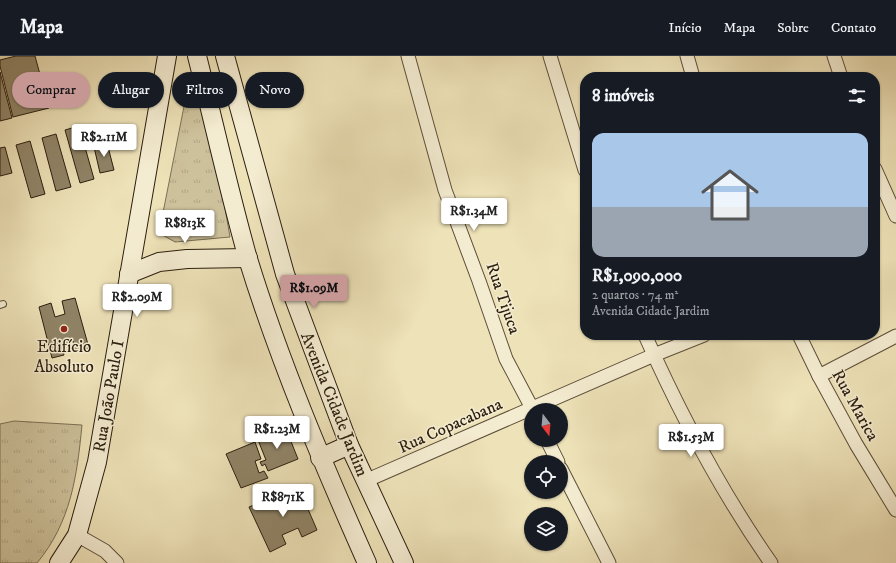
<!DOCTYPE html>
<html lang="pt">
<head>
<meta charset="utf-8">
<style>
  :root { --surface:#171b24; --page:#20242c; --text:#f1f3f6; --muted:#9ea1a6; --line:#363941; --accent:#c59692 }
  body { margin:0; font-family:"IM FELL DW Pica",serif; background:var(--page); color:var(--text); height:100vh; display:flex; flex-direction:column; font-size:15px; white-space:nowrap }
  * { box-sizing:border-box; margin:0 }
  p { font-size:13px; color:var(--muted) }
  .icon { flex:none; width:22px; height:22px; fill:none; stroke:currentColor; stroke-width:2; stroke-linecap:round; stroke-linejoin:round }
  .map { position:relative; flex:1; overflow:hidden }
  .drawer { position:absolute; left:580px; top:16px; width:300px; height:268px; display:flex; flex-direction:column; background:var(--surface); border-radius:16px; box-shadow:0 1px 3px #0004 }
  .drawer>* { flex:none }
  .banner { position:absolute; left:12px; top:16px; width:380px; height:36px; display:flex; gap:8px }
  .needle { width:26px; rotate:164deg }
  .fabs { position:absolute; left:524px; top:347px; display:grid; gap:8px }
  .fabs a { display:grid; place-items:center; width:44px; height:44px; border-radius:50%; background:var(--surface); box-shadow:0 1px 3px #0004; font-size:20px }
  .price { position:absolute; translate:-50% -34px; padding:0 9px; border-radius:4px; background:#fff; color:#222; font-size:13px; line-height:26px; filter:drop-shadow(0 1px 2px #0008) }
  .price::after { content:''; position:absolute; left:50%; top:24px; width:12px; height:9px; margin-left:-6px; background:inherit; clip-path:polygon(0 0,100% 0,50% 100%) }
  .price.on { background:var(--accent); color:#111 }
  ul { padding:0; list-style:none }
  li { display:grid; align-content:center; gap:8px; height:212px; padding:0 12px }
  li span { display:grid; place-items:center; height:124px; border-radius:12px; color:#555 }
  li>.icon { margin-inline-start:auto }
  span .icon { width:72px; height:72px; fill:#fffc; stroke-width:1 }
  li b { font-size:17px }
  h2 { display:flex; justify-content:space-between; align-items:center; height:48px; padding:0 12px; font-size:17px }
  .chip { padding:0 14px; border-radius:18px; background:var(--surface); box-shadow:0 1px 3px #0004; font-size:14px; line-height:36px }
  .chip.on { background:var(--accent); color:#111 }
  header { display:flex; align-items:center; gap:24px; box-sizing:border-box; height:56px; padding:0 20px; background:var(--surface); border-bottom:1px solid var(--line) }
  header strong { font-size:19px }
  nav { display:flex; gap:22px; margin-inline-start:auto; font-size:14px }
  .map>svg:first-child { display:block }
  .grass { fill:url(#grass-tufts); stroke:#7c7055 }
  .building { fill:#908467; stroke:#2b1e0f }
  .lines { fill:none; stroke-linecap:round; stroke-linejoin:round }
  .lane-casing { stroke:#5c4f39; stroke-width:8 }
  .street-casing { stroke:#5c4f39; stroke-width:15 }
  .secondary-casing { stroke:#2b1e0f; stroke-width:20 }
  .lane { stroke:#f4ecd1; stroke-width:6 }
  .street { stroke:#f4ecd1; stroke-width:13 }
  .secondary { stroke:#f4ecd1; stroke-width:18 }
  .poi-dot { fill:#8f2418; stroke:#f4ecd1; stroke-width:1.5 }
  .labels { text-anchor:middle; stroke-width:3; stroke-linejoin:round; paint-order:stroke }
  .street-label { font-size:17px; fill:#2b1e0f; stroke:#f4ecd1 }
  .poi-label { font-size:17px; fill:#2b1e0f; stroke:#f4ecd1 }
</style>
</head>
<body>
<header>
<strong>Mapa</strong>
<nav><a>Início</a><a>Mapa</a><a>Sobre</a><a>Contato</a></nav>
</header>
<div class="map">
<svg width="896" height="507" viewBox="0 0 896 507">
  <defs>
    <pattern id="grass-tufts" width="24" height="20" patternUnits="userSpaceOnUse"><rect width="24" height="20" fill="#cdc19b"/><path d="M3 7l-1-3M5 7V3M7 7l1-3M15 17l-1-3M17 17v-4M19 17l1-3" fill="none" stroke="#b0a584"/></pattern>
  </defs>
  <rect width="100%" height="100%" fill="#eee2b8"/>
  <filter id="stains"><feTurbulence type="fractalNoise" baseFrequency=".005" numOctaves="4"/><feColorMatrix values="0 0 0 0 .2 0 0 0 0 .09 0 0 0 0 .02 0 0 0 .5 -.17"/></filter>
  <radialGradient id="worn" r=".72"><stop offset=".6" stop-color="#630" stop-opacity="0"/><stop offset="1" stop-color="#630" stop-opacity=".3"/></radialGradient>
  <!-- grass -->
  <g class="grass">
    <path d="M195,22L203,25L230,181L175,186L159,177L189,25Z"/>
    <path d="M14,365L82,369C77,420 71,466 37,507H0V368Z"/>
  </g>
  <!-- building -->
  <g class="building">
    <path d="M16,0H35L49,52L13,61L0,10V4Z"/>
    <path d="M0,16L12,62L0,65Z"/>
    <path d="M79,70L94,123L80,127L65,74Z"/>
    <path d="M56,78L71,131L56,135L42,82Z"/>
    <path d="M30,85L45,138L31,142L16,89Z"/>
    <path d="M107,87L114,114L100,117L94,91Z"/>
    <path d="M5,91L12,117L0,120V92Z"/>
    <path d="M75,242L89,292L75,296L73,285L61,288L64,299L52,302L39,251L51,247L55,261L65,258L62,245Z"/>
    <path d="M286,373L298,403L268,415L265,408L262,410L260,406L266,404L258,384Z"/>
    <path d="M255,386L261,403L255,405L259,417L264,415L268,422L241,432L226,398Z"/>
    <path d="M298,430L317,474L302,481L298,472L282,479L286,488L270,496L249,451L266,444L269,452L284,446L280,437Z"/>
  </g>
  <g class="lines">
    <!-- lane casing -->
    <g class="lane-casing">
      <path id="lane" d="M0,249L3,248"/>
    </g>
    <!-- street casing -->
    <g class="street-casing">
      <g id="street">
        <path d="M408,0L445,134L479,225L506,303L533,354"/>
        <path d="M550,0L585,114"/>
        <path d="M687,0L693,21"/>
        <path d="M834,0L841,21"/>
        <path d="M875,113L896,160"/>
        <path d="M645,279C681,360 720,434 771,507"/>
        <path d="M799,279L819,320L856,388L896,454"/>
        <path d="M819,320L896,280"/>
        <path d="M547,384L558,406"/>
        <path d="M561,413L609,507"/>
        <path d="M365,425L654,299L704,279"/>
        <path d="M77,479L105,495L117,507"/>
      </g>
    </g>
    <!-- secondary casing -->
    <g class="secondary-casing">
      <g id="secondary">
        <path d="M197,0C214,67 229,136 248,203C280,307 323,408 367,507"/>
        <path d="M225,0L285,218L349,389L404,507"/>
        <path d="M129,218L159,206L187,203L248,202"/>
        <path d="M320,402L349,389"/>
        <path d="M59,507L77,479L97,406L167,0"/>
      </g>
    </g>
    <!-- lane -->
    <use href="#lane" class="lane"/>
    <!-- street -->
    <use href="#street" class="street"/>
    <!-- secondary -->
    <use href="#secondary" class="secondary"/>
  </g>
  <!-- markers -->
  <circle class="poi-dot" cx="64" cy="273" r="4"/>
  <g class="labels">
    <!-- street labels -->
    <g class="street-label">
      <text transform="translate(504 242) rotate(71)" y="6">Rua Tijuca</text>
      <text transform="translate(108 340) rotate(-80)" y="6">Rua João Paulo I</text>
      <text transform="translate(335 348) rotate(68)" y="6">Avenida Cidade Jardim</text>
      <text transform="translate(856 349) rotate(61)" y="6">Rua Marica</text>
      <text transform="translate(450 369) rotate(-24)" y="6">Rua Copacabana</text>
    </g>
    <!-- poi labels -->
    <g class="poi-label">
      <text x="64" y="296">Edifício<tspan x="64" dy="20">Absoluto</tspan></text>
    </g>
  </g>
  <rect width="100%" height="100%" filter="url(#stains)"/>
  <rect width="100%" height="100%" fill="url(#worn)"/>
</svg>
<div class="fabs">
<a><svg class="needle" viewBox="-14 -14 28 28"><path d="M0-13l5 13h-10z" fill="#e53935"/><path d="M0 13l5-13h-10z" fill="#9ea1a6"/></svg></a>
<a><svg class="icon" aria-label="locate" viewBox="0 0 24 24"><circle cx="12" cy="12" r="6"/><path d="M12 2v4M12 18v4M2 12h4M18 12h4"/></svg></a>
<a><svg class="icon" aria-label="layers" viewBox="0 0 24 24"><path d="M12 4l9 5-9 5-9-5zM3 14l9 5 9-5"/></svg></a>
</div>
<b class="price" style="left:104px;top:102px">R$2.11M</b>
<b class="price" style="left:474px;top:176px">R$1.34M</b>
<b class="price" style="left:185px;top:188px">R$813K</b>
<b class="price on" style="left:314px;top:253px">R$1.09M</b>
<b class="price" style="left:137px;top:262px">R$2.09M</b>
<b class="price" style="left:277px;top:394px">R$1.23M</b>
<b class="price" style="left:691px;top:402px">R$1.53M</b>
<b class="price" style="left:283px;top:462px">R$871K</b>
<div class="banner">
<a class="chip on">Comprar</a>
<a class="chip">Alugar</a>
<a class="chip">Filtros</a>
<a class="chip">Novo</a>
</div>
<section class="drawer">
<h2>8 imóveis<svg class="icon" aria-label="filters" viewBox="0 0 24 24"><path d="M4 7h16M4 17h16"/><circle cx="9" cy="7" r="2"/><circle cx="15" cy="17" r="2"/></svg></h2>
<ul>
<li><span style="background:linear-gradient(#a9c7e8 60%,#9aa5b1 0)"><svg class="icon" aria-label="home" viewBox="0 0 24 24"><path d="M3 11l9-7 9 7M6 9v11h12V9"/></svg></span><div><b>R$1,090,000</b><p>2 quartos · 74 m²</p><p>Avenida Cidade Jardim</p></div></li>
</ul>
</section>
</div>
</body>
</html>
